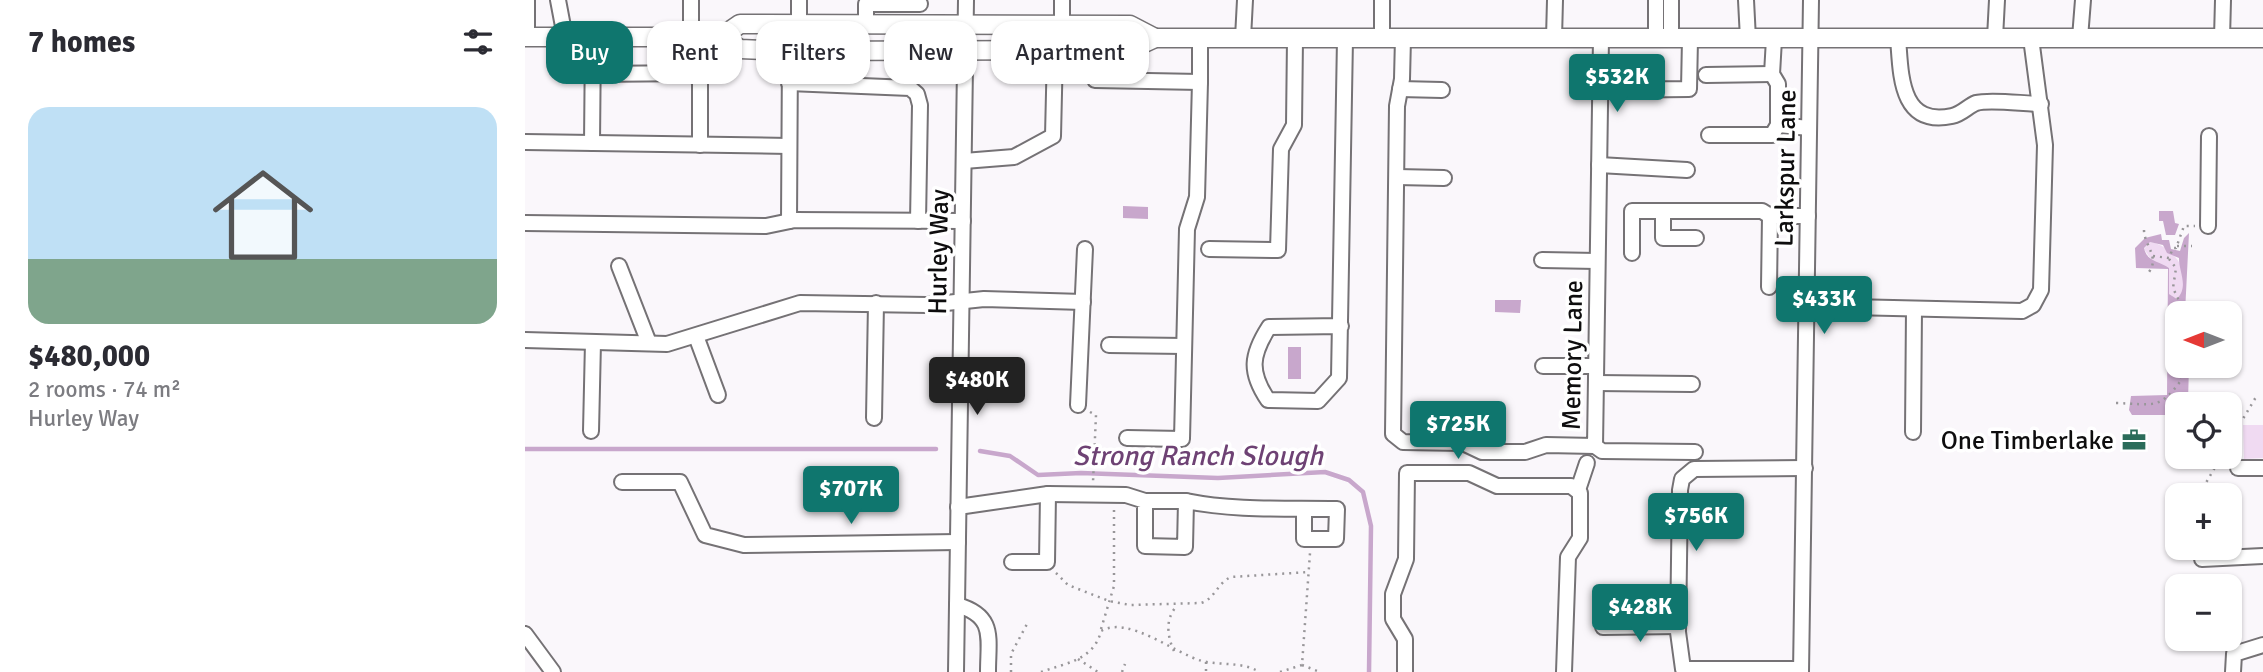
<!DOCTYPE html>
<html lang="en">
<head>
<meta charset="utf-8">
<style>
  :root { --surface:#fff; --page:#f7f7f7; --text:#2b2b33; --muted:#7c7c81; --line:#e1e1e2; --accent:#0f766e }
  body { margin:0; font-family:Signika,sans-serif; background:var(--page); color:var(--text); height:100vh; display:flex; flex-direction:column; font-size:26px; white-space:nowrap }
  * { box-sizing:border-box; margin:0 }
  p { font-size:23px; color:var(--muted) }
  .icon { flex:none; width:38px; height:38px; fill:none; stroke:currentColor; stroke-width:2; stroke-linecap:round; stroke-linejoin:round }
  .map { position:relative; flex:1; overflow:hidden }
  .side { display:flex; flex-direction:column; background:var(--surface); width:525px }
  .side>* { flex:none }
  .top-card { position:absolute; left:21px; top:21px; width:665px; height:63px; display:flex; gap:14px }
  .needle { width:46px; rotate:270deg }
  .controls { position:absolute; left:1640px; top:301px; display:grid; gap:14px }
  .controls a { display:grid; place-items:center; width:77px; height:77px; border-radius:14px; background:var(--surface); box-shadow:0 2px 5px #0004; font-size:35px }
  .price { position:absolute; translate:-50% -60px; padding:0 16px; border-radius:7px; background:var(--accent); color:#fff; font-size:23px; line-height:46px; filter:drop-shadow(0 2px 4px #0008) }
  .price::after { content:''; position:absolute; left:50%; top:42px; width:21px; height:16px; margin-left:-10px; background:inherit; clip-path:polygon(0 0,100% 0,50% 100%) }
  .price.on { background:#222; color:#fff }
  ul { padding:0; list-style:none }
  li { display:grid; align-content:center; gap:14px; height:371px; padding:0 28px }
  li+li { border-top:2px solid var(--line) }
  li span { display:grid; place-items:center; height:217px; border-radius:21px; color:#555 }
  li>.icon { margin-inline-start:auto }
  span .icon { width:126px; height:126px; fill:#fffc; stroke-width:1 }
  li b { font-size:30px }
  h2 { display:flex; justify-content:space-between; align-items:center; height:84px; padding:0 28px; font-size:30px }
  .chip { padding:0 24px; border-radius:21px; background:var(--surface); box-shadow:0 2px 5px #0004; font-size:24px; line-height:63px }
  .chip.on { background:var(--accent); color:#fff }
  main { display:flex; flex:1; min-height:0 }
  .map>svg:first-child { display:block }
  .green { fill:#f0daf2 }
  .water { fill:#c8a7cc; fill-rule:evenodd }
  .lines { fill:none; stroke-linecap:round; stroke-linejoin:round }
  .stream { stroke:#c8a7cc; stroke-width:4.5 }
  .minor-casing { stroke:#757275; stroke-width:18 }
  .major-casing { stroke:#757275; stroke-width:21 }
  .path { stroke:#989699; stroke-width:2.5; stroke-dasharray:2 5; stroke-linecap:butt }
  .minor { stroke:#fff; stroke-width:14 }
  .major { stroke:#fff; stroke-width:18 }
  .labels { text-anchor:middle; stroke-width:7; stroke-linejoin:round; paint-order:stroke }
  .street-label { font-size:26px; fill:#0e0d0e; stroke:#fff }
  .poi-label { font-size:26px; fill:#0e0d0e; stroke:#fff; text-anchor:end }
  .water-label { font-size:28px; font-style:italic; fill:#6e4274; stroke:#fff }
</style>
</head>
<body>
<main>
<section class="side">
<h2>7 homes<svg class="icon" aria-label="filters" viewBox="0 0 24 24"><path d="M4 7h16M4 17h16"/><circle cx="9" cy="7" r="2"/><circle cx="15" cy="17" r="2"/></svg></h2>
<ul>
<li><span style="background:linear-gradient(#bfe0f5 70%,#7fa58c 0)"><svg class="icon" aria-label="home" viewBox="0 0 24 24"><path d="M3 11l9-7 9 7M6 9v11h12V9"/></svg></span><div><b>$480,000</b><p>2 rooms · 74 m²</p><p>Hurley Way</p></div></li>
</ul>
</section>
<div class="map">
<svg width="1738" height="672" viewBox="0 0 1738 672">
  <rect width="100%" height="100%" fill="#faf7fb"/>
  <!-- green -->
  <g class="green">
    <path d="M1625,242C1649,245 1673,280 1652,299L1644,294V268L1627,261L1619,249Z"/>
    <path d="M1718,425H1738V458L1719,459Z"/>
  </g>
  <!-- water -->
  <g class="water">
    <path d="M598,206L623,207V219L598,218Z"/>
    <path d="M1634,211H1648L1650,223L1654,224L1650,235H1641L1638,221H1634Z"/>
    <path d="M1664,233L1660,313H1652V366H1664L1663,401H1676V404H1652V415H1607L1604,410L1606,396L1642,395L1643,269L1611,268L1610,248L1620,238L1636,234L1637,240H1644L1646,249L1655,251L1659,238ZM1625,242L1638,245L1642,253L1654,258C1654,273 1664,286 1652,299L1644,294V268C1634,261 1622,262 1619,248Z"/>
    <path d="M970,300H996L995,313L970,312Z"/>
    <rect x="763" y="347" width="13" height="32"/>
  </g>
  <g class="lines">
    <!-- stream -->
    <g class="stream">
      <path d="M0,449H411"/>
      <path d="M455,451L485,456L513,475L556,473L693,478L800,472L824,480L838,492L846,526L844,672"/>
    </g>
    <!-- minor casing -->
    <g class="minor-casing">
      <g id="minor">
        <path d="M2,0V37"/>
        <path d="M33,0L40,37"/>
        <path d="M274,0V24"/>
        <path d="M537,0V25"/>
        <path d="M1131,0V39"/>
        <path d="M1221,0L1223,39"/>
        <path d="M341,24V4H395"/>
        <path d="M166,37V0"/>
        <path d="M718,38L720,0"/>
        <path d="M857,38V0"/>
        <path d="M878,38L877,79L872,106L868,434L878,442L938,443L957,452H1000L1021,445L1070,446L1076,38"/>
        <path d="M1029,38L1030,0"/>
        <path d="M1373,38C1376,73 1374,127 1427,116C1437,114 1443,106 1451,103C1465,99 1499,104 1516,104"/>
        <path d="M1470,38L1472,0"/>
        <path d="M1555,38L1558,0"/>
        <path d="M1697,38L1698,0"/>
        <path d="M1146,39V0"/>
        <path d="M1249,39L1247,74L1253,84V125L1284,128"/>
        <path d="M571,50L570,80L675,82V38"/>
        <path d="M68,74L171,73L175,83V145"/>
        <path d="M1181,75L1247,74"/>
        <path d="M264,83L385,88L392,94L395,105L393,221"/>
        <path d="M875,89L917,90"/>
        <path d="M1075,90L1164,89L1165,39"/>
        <path d="M1184,135H1247L1253,125"/>
        <path d="M0,142L264,146"/>
        <path d="M67,143L68,37"/>
        <path d="M439,161L489,157L528,136L530,50"/>
        <path d="M1074,165L1162,170"/>
        <path d="M872,177L919,178"/>
        <path d="M1138,212V238H1171"/>
        <path d="M264,221L265,51"/>
        <path d="M0,223L241,226L270,220L438,221"/>
        <path d="M1683,226L1684,136"/>
        <path d="M684,249L753,250L756,149L769,125L770,39"/>
        <path d="M1107,253V211H1237L1245,216H1283"/>
        <path d="M1017,260L1072,261"/>
        <path d="M94,266L124,343"/>
        <path d="M1244,287L1245,216"/>
        <path d="M1282,306L1497,311L1508,305L1516,290L1520,145L1506,38"/>
        <path d="M816,326L744,327C726,355 724,372 743,400L793,401L814,378L820,39"/>
        <path d="M171,336L193,395"/>
        <path d="M0,340L142,344L275,303L402,305L459,299L558,302"/>
        <path d="M584,345L659,346"/>
        <path d="M1018,366H1071"/>
        <path d="M1071,383L1167,384"/>
        <path d="M553,405L560,249"/>
        <path d="M349,418L351,303"/>
        <path d="M66,431L68,342"/>
        <path d="M1388,432L1389,309"/>
        <path d="M602,438L657,439L662,229L672,197L675,82"/>
        <path d="M1070,446L1077,451L1170,452"/>
        <path d="M1713,468H1738"/>
        <path d="M97,482H155L180,535L219,545L433,542"/>
        <path d="M1053,490L1062,463"/>
        <path d="M523,494L601,495L620,501V546L660,547L661,501C711,511 761,508 812,509L811,539H779V509"/>
        <path d="M620,501H661"/>
        <path d="M433,507L523,494L522,562H487"/>
        <path d="M1677,559L1738,556"/>
        <path d="M432,605C471,616 463,638 463,672"/>
        <path d="M1078,627L1153,626"/>
        <path d="M0,634L28,672"/>
        <path d="M1276,669H1158L1153,632L1155,490L1157,479L1169,469L1280,468"/>
        <path d="M431,672L441,0"/>
        <path d="M880,672V639L868,619V594L881,559L882,473H944L972,486H1046L1055,493V538L1043,557L1039,672"/>
        <path d="M1276,672L1286,0"/>
        <path d="M1708,672L1709,654L1738,645"/>
      </g>
    </g>
    <!-- major casing -->
    <g class="major-casing">
      <g id="major">
        <path d="M0,37H196L215,49L265,51L604,50L630,38H1738"/>
        <path d="M196,37L215,24L605,25L630,38"/>
      </g>
    </g>
    <!-- path -->
    <g class="path">
      <path d="M1619,230C1619,245 1635,257 1624,272"/>
      <path d="M1652,246H1667"/>
      <path d="M1628,256L1644,258L1648,248H1651L1659,226H1670"/>
      <path d="M1644,259L1651,268L1648,288L1655,303L1654,313"/>
      <path d="M1652,321L1649,332L1652,337"/>
      <path d="M1591,403C1628,404 1634,411 1657,379L1650,363L1652,358"/>
      <path d="M565,412L571,415L568,482"/>
      <path d="M1704,442L1731,397"/>
      <path d="M1678,488L1696,457"/>
      <path d="M531,573L543,585L584,601L605,605L676,603C690,599 692,583 706,577L784,572"/>
      <path d="M576,629L589,586V509"/>
      <path d="M649,651C642,636 640,618 652,606"/>
      <path d="M553,659L573,672"/>
      <path d="M681,662V672"/>
      <path d="M777,665L795,672"/>
      <path d="M486,672V654L502,624"/>
      <path d="M516,672C541,663 569,660 576,631C603,615 649,653 677,661C698,666 715,661 735,672"/>
      <path d="M597,672L600,664"/>
      <path d="M755,672L777,665L785,553"/>
    </g>
    <!-- minor -->
    <use href="#minor" class="minor"/>
    <!-- major -->
    <use href="#major" class="major"/>
  </g>
  <!-- icons -->
  <defs>
    <g id="office-bare" transform="scale(1.89)"><path d="M-6-3h4V-5.5h4V-3h4V5H-6ZM-1-4.5V-3h2v-1.5ZM-6 0V1H6V0Z" fill="#2b6c5a" stroke="#fff" stroke-width="2.5" paint-order="stroke"/></g>
  </defs>
  <g fill-rule="evenodd">
    <use href="#office-bare" x="1609" y="440"/>
  </g>
  <g class="labels">
    <!-- street labels -->
    <g class="street-label">
      <text transform="translate(1260 168) rotate(-89)" y="9">Larkspur Lane</text>
      <text transform="translate(413 252) rotate(-89)" y="9">Hurley Way</text>
      <text transform="translate(1047 355) rotate(-89)" y="9">Memory Lane</text>
    </g>
    <!-- poi labels -->
    <g class="poi-label">
      <text x="1589" y="449">One Timberlake</text>
    </g>
    <!-- water labels -->
    <g class="water-label">
      <text x="673" y="465">Strong Ranch Slough</text>
    </g>
  </g>
</svg>
<div class="controls">
<a><svg class="needle" viewBox="-14 -14 28 28"><path d="M0-13l5 13h-10z" fill="#e53935"/><path d="M0 13l5-13h-10z" fill="#7c7c81"/></svg></a>
<a><svg class="icon" aria-label="locate" viewBox="0 0 24 24"><circle cx="12" cy="12" r="6"/><path d="M12 2v4M12 18v4M2 12h4M18 12h4"/></svg></a>
<a>+</a>
<a>−</a>
</div>
<b class="price" style="left:1092px;top:114px">$532K</b>
<b class="price" style="left:1299px;top:336px">$433K</b>
<b class="price on" style="left:452px;top:417px">$480K</b>
<b class="price" style="left:933px;top:461px">$725K</b>
<b class="price" style="left:326px;top:526px">$707K</b>
<b class="price" style="left:1171px;top:553px">$756K</b>
<b class="price" style="left:1115px;top:644px">$428K</b>
<div class="top-card">
<a class="chip on">Buy</a>
<a class="chip">Rent</a>
<a class="chip">Filters</a>
<a class="chip">New</a>
<a class="chip">Apartment</a>
</div>
</div>
</main>
</body>
</html>
